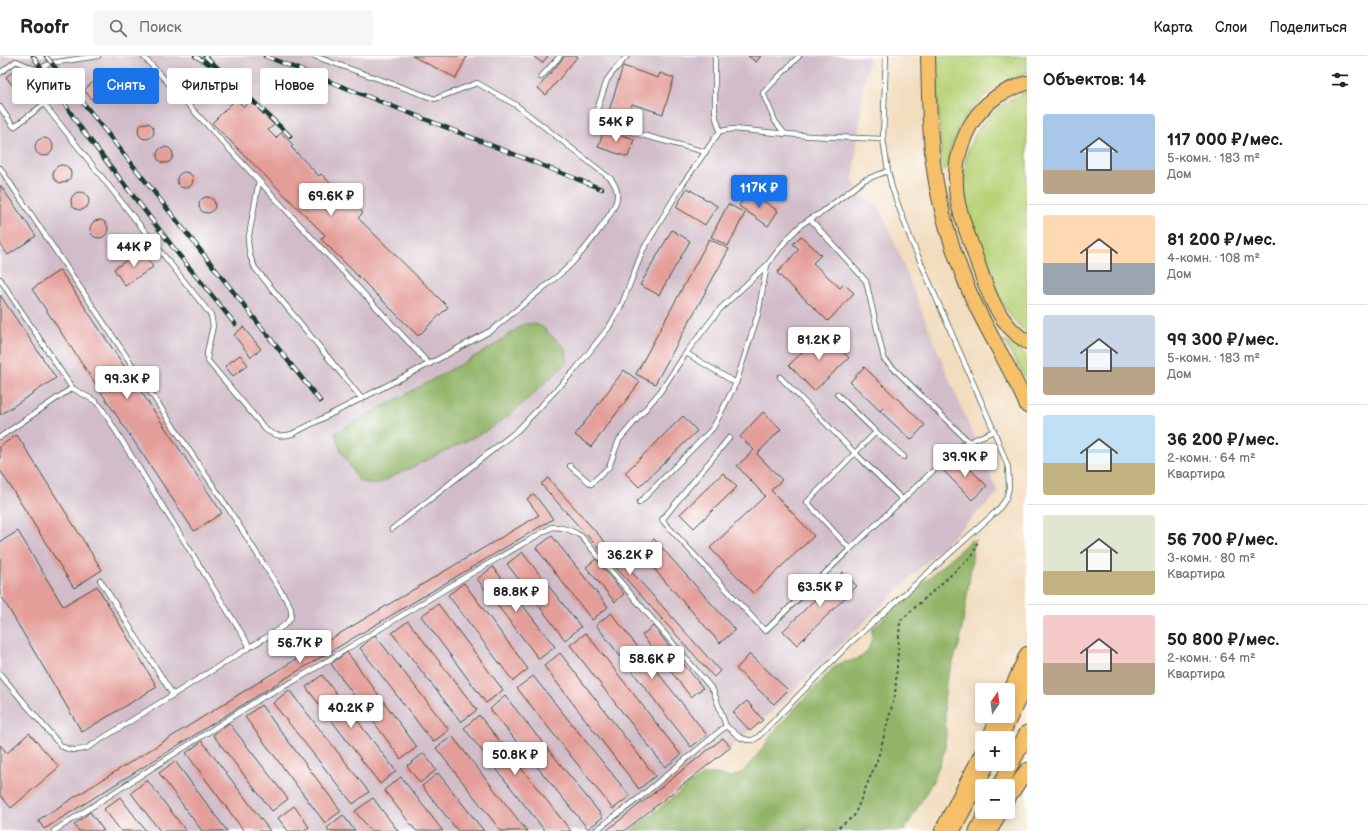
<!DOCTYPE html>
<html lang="ru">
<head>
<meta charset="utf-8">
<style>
  :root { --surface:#fff; --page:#f6f6f6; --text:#202124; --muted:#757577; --line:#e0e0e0; --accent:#1a73e8 }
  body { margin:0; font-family:"Balsamiq Sans",sans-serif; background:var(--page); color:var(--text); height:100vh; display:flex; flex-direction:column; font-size:15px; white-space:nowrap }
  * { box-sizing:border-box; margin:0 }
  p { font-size:13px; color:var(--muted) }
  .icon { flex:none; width:22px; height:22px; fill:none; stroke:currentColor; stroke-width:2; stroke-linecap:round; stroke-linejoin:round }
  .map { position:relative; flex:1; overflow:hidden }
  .drawer { display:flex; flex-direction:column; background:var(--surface); width:340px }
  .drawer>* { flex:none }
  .banner { position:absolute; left:12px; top:12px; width:380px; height:36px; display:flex; gap:8px }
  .needle { width:26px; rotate:14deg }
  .fabs { position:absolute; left:975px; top:627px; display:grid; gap:8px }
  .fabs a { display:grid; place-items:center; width:40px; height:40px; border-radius:4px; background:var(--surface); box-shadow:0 2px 10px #0003; font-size:20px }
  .price { position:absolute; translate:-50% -34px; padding:0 9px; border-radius:4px; background:#fff; color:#222; font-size:13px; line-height:26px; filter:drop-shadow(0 1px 2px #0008) }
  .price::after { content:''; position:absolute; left:50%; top:24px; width:12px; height:9px; margin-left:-6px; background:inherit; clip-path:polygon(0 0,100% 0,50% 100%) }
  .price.selected { background:var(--accent); color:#fff }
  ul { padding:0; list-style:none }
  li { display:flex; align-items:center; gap:12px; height:100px; padding:0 16px }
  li+li { border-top:1px solid var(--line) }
  li span { display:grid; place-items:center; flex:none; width:112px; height:80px; border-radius:4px; color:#555 }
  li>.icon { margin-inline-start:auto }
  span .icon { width:48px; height:48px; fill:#fffc; stroke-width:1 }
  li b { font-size:17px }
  h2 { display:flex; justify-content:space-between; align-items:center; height:48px; padding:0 16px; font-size:17px }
  .tag { padding:0 14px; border-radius:4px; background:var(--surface); box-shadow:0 2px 10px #0003; font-size:14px; line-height:36px }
  .tag.selected { background:var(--accent); color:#fff }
  header { display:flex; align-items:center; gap:24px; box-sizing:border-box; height:56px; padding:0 20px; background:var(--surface); border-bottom:1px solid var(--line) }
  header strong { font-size:19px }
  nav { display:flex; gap:22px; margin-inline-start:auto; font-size:14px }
  .search { width:280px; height:36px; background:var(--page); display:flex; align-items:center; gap:10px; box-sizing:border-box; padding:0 14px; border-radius:4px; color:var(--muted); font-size:15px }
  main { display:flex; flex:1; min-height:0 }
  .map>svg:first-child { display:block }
  .industrial { fill:#d1bdc9 }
  .green { fill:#b9d278; stroke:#6c8856 }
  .forest { fill:#92b468; stroke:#58784e }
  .building { fill:#e49e99 }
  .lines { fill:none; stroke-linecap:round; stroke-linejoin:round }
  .service-casing { stroke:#3f5549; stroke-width:6 }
  .primary-casing { stroke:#3f5549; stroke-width:16 }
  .trunk-casing { stroke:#3f5549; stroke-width:17 }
  .path { stroke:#3f5549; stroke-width:2; stroke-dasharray:3 3; stroke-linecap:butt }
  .service { stroke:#fff; stroke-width:4.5 }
  .primary { stroke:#f6c06b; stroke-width:14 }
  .trunk { stroke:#f6c06b; stroke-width:15 }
  .rail-casing { stroke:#1f3d34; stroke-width:4.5 }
  .rail { stroke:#fff; stroke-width:3; stroke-dasharray:9; stroke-linecap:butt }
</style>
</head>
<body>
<header>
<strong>Roofr</strong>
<div class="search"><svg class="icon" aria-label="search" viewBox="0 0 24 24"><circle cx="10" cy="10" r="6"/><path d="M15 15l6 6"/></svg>Поиск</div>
<nav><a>Карта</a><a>Слои</a><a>Поделиться</a></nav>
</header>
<main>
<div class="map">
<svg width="1027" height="775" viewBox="0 0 1027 775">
  <rect width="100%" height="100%" fill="#fff"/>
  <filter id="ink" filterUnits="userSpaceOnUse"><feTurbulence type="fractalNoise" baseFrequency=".025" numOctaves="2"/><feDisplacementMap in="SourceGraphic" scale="8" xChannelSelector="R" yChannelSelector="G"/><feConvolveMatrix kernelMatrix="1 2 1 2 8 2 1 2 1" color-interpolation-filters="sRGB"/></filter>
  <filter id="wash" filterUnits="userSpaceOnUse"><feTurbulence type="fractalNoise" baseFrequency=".012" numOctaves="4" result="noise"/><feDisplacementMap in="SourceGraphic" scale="16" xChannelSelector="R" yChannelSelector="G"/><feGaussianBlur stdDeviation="0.9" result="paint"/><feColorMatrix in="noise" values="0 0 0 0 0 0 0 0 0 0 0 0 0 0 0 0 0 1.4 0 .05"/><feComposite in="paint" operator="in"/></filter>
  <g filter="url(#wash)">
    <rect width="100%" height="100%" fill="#f2ddbf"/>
    <!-- industrial -->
    <path class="industrial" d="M0,0H869L864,27L853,124L861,139L881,153L948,320L998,437L765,662L732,691L627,775H0Z"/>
    <!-- green -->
    <g class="green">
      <path d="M936,0H1021L1023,2L1027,0V17C980,33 954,63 947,113L945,115L942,109L941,97Z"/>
      <path d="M1027,36V277C1002,256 994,228 983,198C978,181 970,164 966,146C956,96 980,54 1027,36Z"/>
      <path d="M1004,284L1027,300V325Z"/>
    </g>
    <!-- forest -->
    <g class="forest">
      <path d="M524,268H535L542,271L564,291L567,300L566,308L509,360L484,376L376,429L359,425L341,395L335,377L490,292Z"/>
      <path d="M971,484L974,485L970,520L960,586L946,626L944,647L946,676L945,694L934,723L904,775H630L702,719C711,716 720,718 729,722L743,716L765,689L774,675L835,610C842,606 847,606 854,604C869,600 872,587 872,573Z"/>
    </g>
    <g id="blocks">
      <!-- building -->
      <g class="building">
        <path d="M412,0H467L456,22Z"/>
        <path d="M533,0H548L542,7Z"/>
        <path d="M565,0H578L546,39L538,32Z"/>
        <path d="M748,0H761L756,6Z"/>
        <path d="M623,10L658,22L660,17L674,22L663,58L632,48L627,65L608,58Z"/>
        <path d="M16,13L36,40L26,47L6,21Z"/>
        <path d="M99,21L110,33L94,46L84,34Z"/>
        <path d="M236,43L244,51L250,45L274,69L268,74L276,82L281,77L293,89L291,91L319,120L321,118L335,131L331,135L343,147L348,142L363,157L358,162L448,251L418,280L321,183L325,179L212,67Z"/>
        <circle cx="146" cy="75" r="8"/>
        <path d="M604,73L634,83L628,101L598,91Z"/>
        <circle cx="44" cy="91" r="9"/>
        <circle cx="165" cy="99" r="8"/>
        <circle cx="62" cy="118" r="9"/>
        <circle cx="185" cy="124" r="8"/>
        <path d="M0,129L36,180L8,199L0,188Z"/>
        <path d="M687,132L717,150L705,169L676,151Z"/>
        <circle cx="80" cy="145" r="9"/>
        <path d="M747,137L754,142L756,140L778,155L768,170L739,150Z"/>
        <circle cx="207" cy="149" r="8"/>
        <path d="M728,148L745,157L728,190L711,181Z"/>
        <circle cx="99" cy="173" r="9"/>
        <path d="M672,174L690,185L659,239L640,229Z"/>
        <path d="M801,180L821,199L813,207L840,232L844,228L854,237L828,265L777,217L799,193L793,188Z"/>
        <path d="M709,183L729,193L655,328L636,318Z"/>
        <path d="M142,194L153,211L125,230L114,213Z"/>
        <path d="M60,214L222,457L194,475L32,233Z"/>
        <path d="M0,239L56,322L0,359Z"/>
        <path d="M243,271L261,293L251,301L234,279Z"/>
        <path d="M824,275L849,302L814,335L789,309Z"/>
        <path d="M240,299L248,309L233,320L225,310Z"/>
        <path d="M864,311L925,369L911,384L880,355L883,352L880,355L850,326Z"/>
        <path d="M624,314L640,326L591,391L575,379Z"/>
        <path d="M763,356L781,373L757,398L782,424L771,434L814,480L753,537L710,492L765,440L737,410L754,394L740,381Z"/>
        <path d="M683,360L697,375L639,431L625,417Z"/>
        <path d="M17,379L102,514L74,532L0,414V390Z"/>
        <path d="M957,400L987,430L972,444L943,414Z"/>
        <path d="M723,417L737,431L694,472L680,458Z"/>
        <path d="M548,422L720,615L714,621L541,428Z"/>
        <path d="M534,438L553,463L276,628L44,773L38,764L270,619L539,459L527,443Z"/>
        <path d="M18,475L63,550L97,530L157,631L82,676L0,538V486Z"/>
        <path d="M552,480L608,551L592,564L536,492Z"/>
        <path d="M654,483L735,574L720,587L639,496Z"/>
        <path d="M522,496L581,571L565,584L507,508Z"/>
        <path d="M596,503L624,538L615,546L586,511Z"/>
        <path d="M493,511L555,591L539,603L477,523Z"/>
        <path d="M843,516L857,530L797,589L783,575Z"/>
        <path d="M464,527L528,613L513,625L448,539Z"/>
        <path d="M438,548L503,634L486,647L421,560Z"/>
        <path d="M611,557L707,679L691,691L596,569Z"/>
        <path d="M408,565L477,654L461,666L392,577Z"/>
        <path d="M653,570L703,632L691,641L642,579Z"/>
        <path d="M586,577L681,699L665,711L570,589Z"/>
        <path d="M375,579L449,674L433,686L360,592Z"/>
        <path d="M347,596L417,691L401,703L331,608Z"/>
        <path d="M560,597L655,720L639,733L544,610Z"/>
        <path d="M750,598L788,634L774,648L736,613Z"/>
        <path d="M322,619L396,715L380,728L306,631Z"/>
        <path d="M533,620L630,740L613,753L517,632Z"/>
        <path d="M289,634L369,736L353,748L273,647Z"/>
        <path d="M505,640L603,761L588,773L490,653Z"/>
        <path d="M747,645L763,664L750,675L733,656Z"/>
        <path d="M261,649L341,755L325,767L245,661Z"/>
        <path d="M479,659L571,775H545L464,672Z"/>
        <path d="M229,667L288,743L272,755L213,679Z"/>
        <path d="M29,677L59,711L11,752L0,739V689L7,697Z"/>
        <path d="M452,680L527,775H501L436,692Z"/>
        <path d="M723,682L731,691L624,775H606Z"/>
        <path d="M202,685L270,775H244L186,697Z"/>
        <path d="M424,697L436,714L420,727L407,710Z"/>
        <path d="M175,705L227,775H202L159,717Z"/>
        <path d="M438,717L484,775H458L422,730Z"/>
        <path d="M401,721L443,775H416L384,734Z"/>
        <path d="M147,724L186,775H160L131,737Z"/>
        <path d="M120,741L146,775H121L104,753Z"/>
        <path d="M373,742L398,775H371L355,755Z"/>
        <path d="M294,750L309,771L303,775H288L278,762Z"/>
        <path d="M90,756L104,775H79L74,769Z"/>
        <path d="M343,759L355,775H329L327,772Z"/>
      </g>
    </g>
  </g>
  <g filter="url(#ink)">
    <use href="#blocks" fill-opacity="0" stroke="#3f5549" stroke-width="1"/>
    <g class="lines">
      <!-- service casing -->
      <g class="service-casing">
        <g id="service">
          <path d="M143,0L429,308L492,274L565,214C578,202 616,157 617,141C618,134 615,129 611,123L516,49L477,27L435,43L314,0"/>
          <path d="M627,0L612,17L607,24L597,54V59L600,64L606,68L642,79L706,96"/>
          <path d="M715,0V54L716,62L720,75"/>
          <path d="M886,0L883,83L888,115L864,124L821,157L810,163L866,225L884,303L969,386"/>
          <path d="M0,17L16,5L37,14L51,7L98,0"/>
          <path d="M541,21L560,0"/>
          <path d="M0,51L14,71L44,48L211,259L213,270L207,297L208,305L266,374C276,380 280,381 292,378L429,308"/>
          <path d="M785,78L775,65L763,37L799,0"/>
          <path d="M0,112L230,455L289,548C291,552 292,556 291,561C289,570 259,585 250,591L101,351L95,345L72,332L0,223"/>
          <path d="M259,125L248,185L250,200L255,212L362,343"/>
          <path d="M767,209L720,253L686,297L736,327L758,258L767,209L787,183L801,169L810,163"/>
          <path d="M780,321L855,397L876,376L837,338"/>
          <path d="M876,376L904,401"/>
          <path d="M0,381L72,332"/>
          <path d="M729,382L662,464L765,575L850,493"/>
          <path d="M570,410L591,428L609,411L619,384L660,336L686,297"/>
          <path d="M903,444L855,397L807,446L850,493L953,396L964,388L994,375"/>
          <path d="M639,447L713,372L736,327"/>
          <path d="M392,473L518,374L575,314L609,271L622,248L643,194L682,129L720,75L733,73L810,80L883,83"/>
          <path d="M100,524L173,639"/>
          <path d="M0,618L61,690C71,695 77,695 87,692L250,591"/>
          <path d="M54,775L263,641L294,625L467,520L552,471C563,471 572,474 581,480L713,634L726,670L741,682L748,684H753L758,681L850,587L998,454L1006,443L1009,432L1008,411L994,375L911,184L892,132L888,115"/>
          <path d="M595,775L639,742L726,670"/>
        </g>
      </g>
      <!-- primary casing -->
      <g class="primary-casing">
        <g id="primary">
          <path d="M928,0C929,35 929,71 933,106C938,147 950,187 965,225C982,269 1009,307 1027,350"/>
          <path d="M1027,27C1017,30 1008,34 999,39C964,62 950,107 958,147C962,165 970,184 976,202C987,234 997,267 1027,286"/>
          <path d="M1008,641L1027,598"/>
          <path d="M989,682L999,660"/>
          <path d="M1008,742L1027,714"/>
          <path d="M942,775L982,697"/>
          <path d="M990,775L1000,756"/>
        </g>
      </g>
      <!-- trunk casing -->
      <g class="trunk-casing">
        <g id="trunk">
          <path d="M1000,682L1027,624"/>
          <path d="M1000,730L1027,677"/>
          <path d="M952,775L987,708"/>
          <path d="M977,775L987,756"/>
        </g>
      </g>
      <!-- path -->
      <path class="path" d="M834,775L854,760L878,702L895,639L900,565L974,498L978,483"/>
      <!-- service -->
      <use href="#service" class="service"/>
      <!-- primary -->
      <use href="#primary" class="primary"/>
      <!-- trunk -->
      <use href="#trunk" class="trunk"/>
      <!-- rail casing -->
      <g class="rail-casing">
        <g id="rail">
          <path d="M33,0L80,71L179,199L235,268"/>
          <path d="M46,0L320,345"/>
          <path d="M195,0L209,8"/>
          <path d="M205,0L290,80"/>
          <path d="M265,0L602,133"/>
        </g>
      </g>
      <!-- rail -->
      <use href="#rail" class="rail"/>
    </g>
  </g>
</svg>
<div class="fabs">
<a><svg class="needle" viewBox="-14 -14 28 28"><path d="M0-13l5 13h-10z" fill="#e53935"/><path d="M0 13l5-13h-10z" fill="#757577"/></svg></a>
<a>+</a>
<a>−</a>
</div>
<b class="price" style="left:616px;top:87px">54K ₽</b>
<b class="price selected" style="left:759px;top:153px">117K ₽</b>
<b class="price" style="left:331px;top:161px">69.6K ₽</b>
<b class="price" style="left:134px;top:212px">44K ₽</b>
<b class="price" style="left:819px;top:305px">81.2K ₽</b>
<b class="price" style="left:127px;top:344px">99.3K ₽</b>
<b class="price" style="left:965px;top:422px">39.9K ₽</b>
<b class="price" style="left:630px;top:520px">36.2K ₽</b>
<b class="price" style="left:820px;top:552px">63.5K ₽</b>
<b class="price" style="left:516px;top:557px">88.8K ₽</b>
<b class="price" style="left:300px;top:608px">56.7K ₽</b>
<b class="price" style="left:652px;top:624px">58.6K ₽</b>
<b class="price" style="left:351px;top:673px">40.2K ₽</b>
<b class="price" style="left:515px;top:720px">50.8K ₽</b>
<div class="banner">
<a class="tag">Купить</a>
<a class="tag selected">Снять</a>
<a class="tag">Фильтры</a>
<a class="tag">Новое</a>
</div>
</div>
<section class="drawer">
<h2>Объектов: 14<svg class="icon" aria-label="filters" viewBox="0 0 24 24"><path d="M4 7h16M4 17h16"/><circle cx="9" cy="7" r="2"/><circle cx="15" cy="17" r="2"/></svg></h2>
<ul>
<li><span style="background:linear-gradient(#a9c7e8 70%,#b9a48a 0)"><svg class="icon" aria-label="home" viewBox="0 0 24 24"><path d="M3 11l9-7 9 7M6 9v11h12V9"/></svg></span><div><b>117 000 ₽/мес.</b><p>5-комн. · 183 m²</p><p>Дом</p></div></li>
<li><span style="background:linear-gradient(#ffd9b3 60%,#9aa5b1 0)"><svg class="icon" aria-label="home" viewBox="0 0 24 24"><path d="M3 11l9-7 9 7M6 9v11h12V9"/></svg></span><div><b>81 200 ₽/мес.</b><p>4-комн. · 108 m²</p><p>Дом</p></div></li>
<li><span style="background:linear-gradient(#c9d6e8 65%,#b9a48a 0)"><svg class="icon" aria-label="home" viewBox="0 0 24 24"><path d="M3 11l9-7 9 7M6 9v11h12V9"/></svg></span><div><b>99 300 ₽/мес.</b><p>5-комн. · 183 m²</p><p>Дом</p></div></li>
<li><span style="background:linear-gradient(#bfe0f5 60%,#c2b280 0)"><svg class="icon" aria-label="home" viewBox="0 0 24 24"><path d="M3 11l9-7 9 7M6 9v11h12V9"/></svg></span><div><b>36 200 ₽/мес.</b><p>2-комн. · 64 m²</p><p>Квартира</p></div></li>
<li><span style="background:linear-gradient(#dfe7d0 70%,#c2b280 0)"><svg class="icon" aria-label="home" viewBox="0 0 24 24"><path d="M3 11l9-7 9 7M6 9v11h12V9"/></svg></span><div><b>56 700 ₽/мес.</b><p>3-комн. · 80 m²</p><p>Квартира</p></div></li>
<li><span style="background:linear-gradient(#f6c9c9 60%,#b9a48a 0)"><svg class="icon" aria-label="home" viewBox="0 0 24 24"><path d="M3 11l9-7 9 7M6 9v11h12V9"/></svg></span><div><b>50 800 ₽/мес.</b><p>2-комн. · 64 m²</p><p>Квартира</p></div></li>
</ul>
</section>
</main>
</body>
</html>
